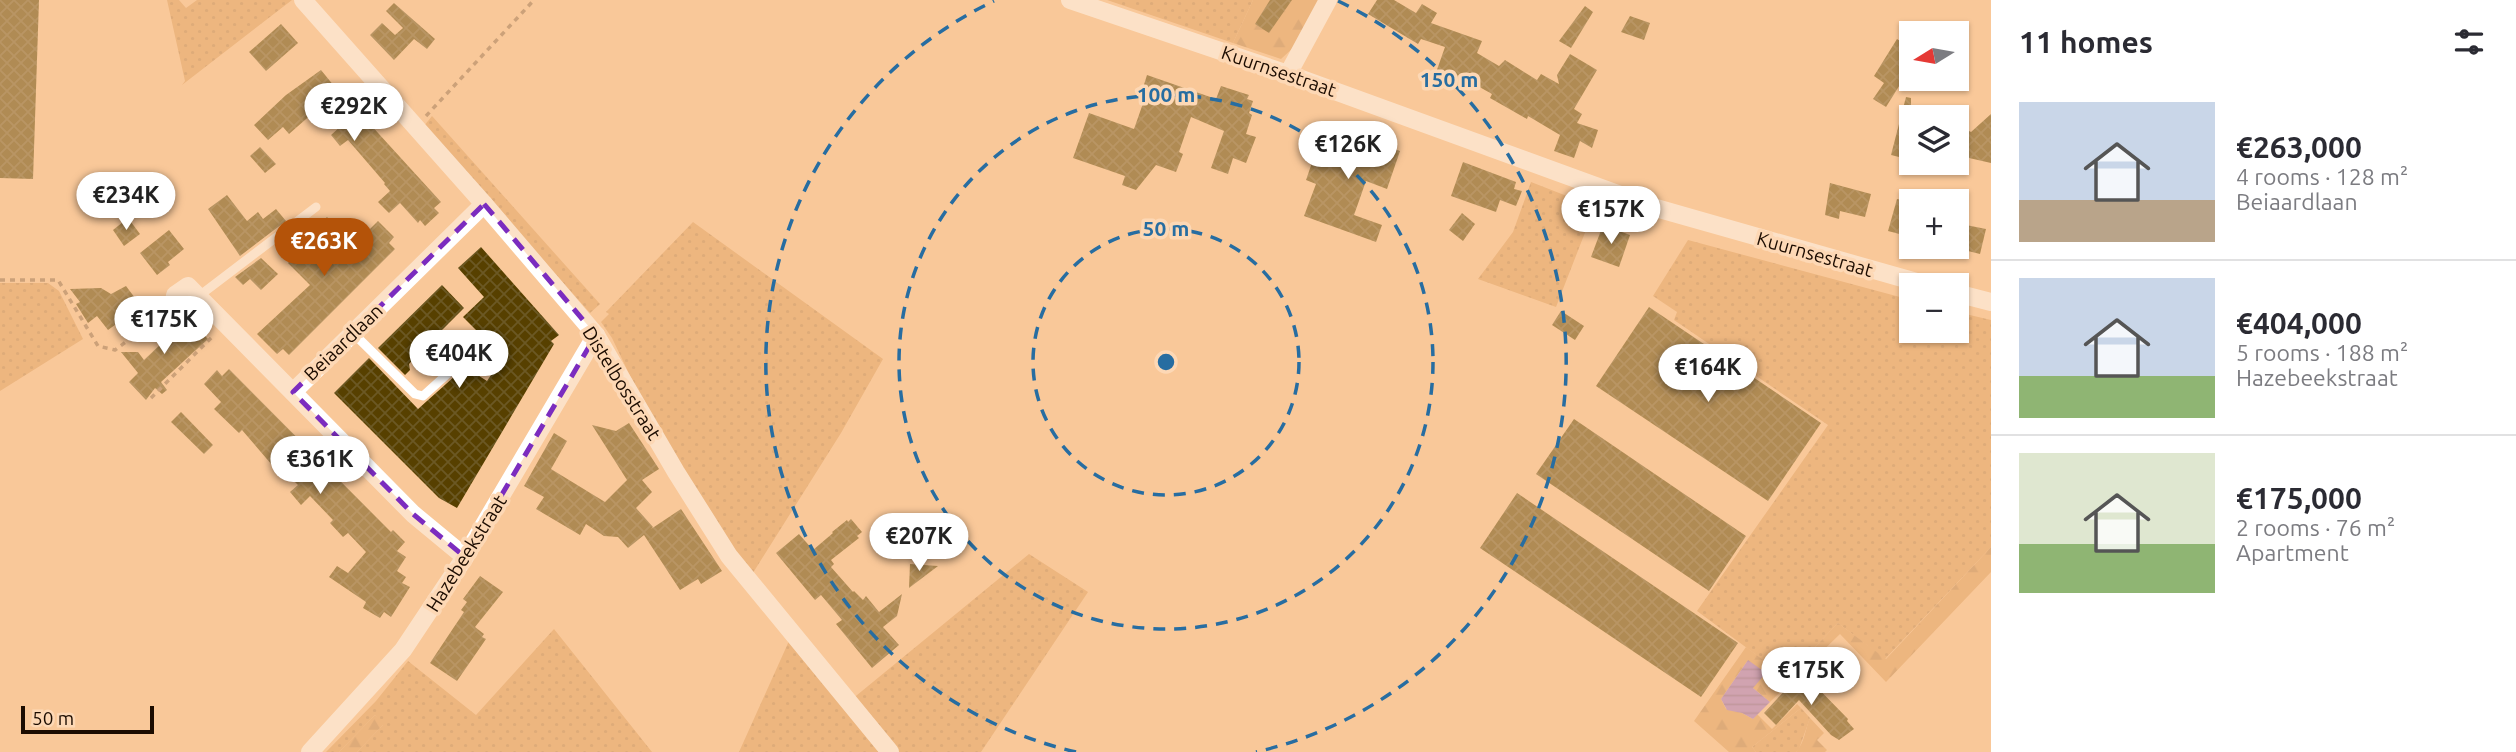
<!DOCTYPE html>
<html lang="en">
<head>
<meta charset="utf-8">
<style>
  :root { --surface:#fff; --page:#f2f2f3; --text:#2b2b33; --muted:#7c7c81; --line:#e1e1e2; --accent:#b45309 }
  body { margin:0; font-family:Ubuntu,sans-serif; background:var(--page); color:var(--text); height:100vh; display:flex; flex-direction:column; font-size:26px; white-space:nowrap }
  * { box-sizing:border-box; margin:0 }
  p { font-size:23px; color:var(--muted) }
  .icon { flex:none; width:38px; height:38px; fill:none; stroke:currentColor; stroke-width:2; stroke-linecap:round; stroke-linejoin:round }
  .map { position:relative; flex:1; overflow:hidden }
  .sheet { display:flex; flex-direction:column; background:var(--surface); width:525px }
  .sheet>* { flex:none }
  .needle { width:46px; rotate:259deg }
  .fabs { position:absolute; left:1899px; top:21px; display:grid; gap:14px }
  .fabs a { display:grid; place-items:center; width:70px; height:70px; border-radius:0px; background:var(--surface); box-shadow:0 2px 5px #0004; font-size:35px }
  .scale { position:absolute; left:21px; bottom:18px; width:133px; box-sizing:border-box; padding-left:7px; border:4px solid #1c0c00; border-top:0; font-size:19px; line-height:24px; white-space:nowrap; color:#1c0c00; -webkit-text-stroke:5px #fdd8b5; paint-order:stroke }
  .price { position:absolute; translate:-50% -60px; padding:0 16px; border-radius:24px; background:#fff; color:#222; font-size:23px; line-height:46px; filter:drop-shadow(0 2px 4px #0008) }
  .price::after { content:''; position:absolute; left:50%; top:42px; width:21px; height:16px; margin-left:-10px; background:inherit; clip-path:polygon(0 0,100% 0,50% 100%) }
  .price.on { background:var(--accent); color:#fff }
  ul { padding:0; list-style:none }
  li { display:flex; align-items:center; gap:21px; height:175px; padding:0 28px }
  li+li { border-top:2px solid var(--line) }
  li span { display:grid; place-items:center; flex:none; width:196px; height:140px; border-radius:0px; color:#555 }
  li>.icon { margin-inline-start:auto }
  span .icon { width:84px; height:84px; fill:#fffc; stroke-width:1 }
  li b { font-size:30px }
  h2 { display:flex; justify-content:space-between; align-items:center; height:84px; padding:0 28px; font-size:30px }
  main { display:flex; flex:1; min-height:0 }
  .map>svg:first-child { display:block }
  .grass { fill:url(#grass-dots) }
  .forest { fill:url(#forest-firs) }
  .water { fill:url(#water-rules) }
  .building { fill:url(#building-cross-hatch) }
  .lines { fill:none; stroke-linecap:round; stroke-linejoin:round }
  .path { stroke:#947253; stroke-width:3.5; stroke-dasharray:5 5; stroke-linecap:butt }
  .lane { stroke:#fff; stroke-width:9 }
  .street { stroke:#fff; stroke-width:18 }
  .marked { fill:none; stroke:#7b2cbf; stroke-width:5; stroke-dasharray:14 9; stroke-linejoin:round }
  .ring { fill:none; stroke:#276da1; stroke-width:3.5; stroke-dasharray:12 9 }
  .labels { text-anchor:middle; stroke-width:7; stroke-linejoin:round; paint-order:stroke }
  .street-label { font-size:19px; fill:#1c0c00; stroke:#fdd8b5 }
  .centre { fill:#276da1; stroke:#fdd8b5; stroke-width:3.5 }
  .ring-label { font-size:21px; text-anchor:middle; font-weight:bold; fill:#276da1; stroke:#fdd8b5; stroke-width:7; stroke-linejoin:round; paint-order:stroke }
</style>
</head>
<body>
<main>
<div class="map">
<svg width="1991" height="752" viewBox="0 0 1991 752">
  <defs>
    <pattern id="grass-dots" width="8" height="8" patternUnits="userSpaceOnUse" patternTransform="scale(1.75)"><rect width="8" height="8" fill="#dd9f60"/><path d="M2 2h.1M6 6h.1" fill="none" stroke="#bd8852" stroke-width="1.8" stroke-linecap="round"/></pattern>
    <pattern id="forest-firs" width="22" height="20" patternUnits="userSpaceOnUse" patternTransform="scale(1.75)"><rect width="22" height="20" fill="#dd9f60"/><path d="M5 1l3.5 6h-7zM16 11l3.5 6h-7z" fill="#bd8852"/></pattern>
    <pattern id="water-rules" width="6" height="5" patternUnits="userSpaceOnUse" patternTransform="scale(1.75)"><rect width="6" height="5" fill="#9f75cd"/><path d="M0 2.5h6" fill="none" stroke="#815ea4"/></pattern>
    <pattern id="building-cross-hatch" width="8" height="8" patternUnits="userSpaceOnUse" patternTransform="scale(1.75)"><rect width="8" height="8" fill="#574000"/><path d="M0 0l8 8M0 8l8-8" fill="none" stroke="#6b5824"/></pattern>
  </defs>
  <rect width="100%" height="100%" fill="#f9c899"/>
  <!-- grass -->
  <g class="grass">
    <path d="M167,0H179L186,8L197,0H292L182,85L185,81Z"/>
    <path d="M1107,0H1253L1233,43Z"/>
    <path d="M432,116L600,304L590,313L424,126Z"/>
    <path d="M1531,182L1595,207L1556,307L1478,279L1513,232Z"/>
    <path d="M693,222L883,359L841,433L751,576L717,529L633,382L612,338L601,322L609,314L606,312Z"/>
    <path d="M1688,240L1911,300V331H1956L1957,312L1991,320V547L1885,659L1838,623L1786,677L1697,611L1828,425L1674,320L1677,312L1653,296Z"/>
    <path d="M0,283H48L59,291L83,339L0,391Z"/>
    <path d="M1029,554L1088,592L981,752H895L851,700Z"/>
    <path d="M554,629L652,752H357L383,725L375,715L339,752H326L376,701L408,661L476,715Z"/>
    <path d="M789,641L882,752H739Z"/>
    <path d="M1801,708L1810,718L1799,749L1796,752H1756L1752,747Z"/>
  </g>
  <!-- forest -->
  <g class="forest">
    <path d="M1253,0H1320L1294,47L1281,59L1233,43Z"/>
    <path d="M1991,547V572L1886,682L1840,634L1770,702L1753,688L1748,660L1721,699L1726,709L1742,713L1753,719L1757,714L1772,729L1797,704L1801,708L1752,747L1756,752H1729L1694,721L1746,647L1786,677L1838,623L1886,659Z"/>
    <path d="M375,715L384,724L357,752H339Z"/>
    <path d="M1810,718L1824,733L1817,740L1827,750L1825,752H1796C1805,742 1805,729 1810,718Z"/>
  </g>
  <!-- water -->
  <path class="water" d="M1748,660L1766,673L1753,688L1770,702L1753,719L1742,713L1727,710L1721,699Z"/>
  <!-- building -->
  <g class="building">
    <path d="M0,0H39L33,179L0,178Z"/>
    <path d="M1270,0H1292L1269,33L1255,24Z"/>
    <path d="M1377,0H1394L1416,13L1422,4L1437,13L1431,23L1482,41L1477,53L1499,66L1505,60L1537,80L1541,74L1559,84L1557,75L1570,54L1597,70L1574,109L1582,114L1577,123L1598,130L1592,148L1580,141L1574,158L1554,151L1560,135L1528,116L1527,119L1490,98L1492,94L1458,75L1453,89L1433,81L1445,47L1421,39L1418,44L1368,14Z"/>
    <path d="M394,3L435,39L427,49L414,39L394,60L370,35L382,23L395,35L403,28L386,11Z"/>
    <path d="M1585,6L1593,12L1571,48L1559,41Z"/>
    <path d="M1630,16L1650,23L1644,40L1621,32Z"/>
    <path d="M281,24L298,43L266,71L249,52Z"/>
    <path d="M1897,39L1911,48V67L1886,107L1873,99L1884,83L1874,76Z"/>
    <path d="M321,70L356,113L358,111L441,202L434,208L439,213L425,226L420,220L418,223L400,203L389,213L378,202L390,191L384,184L385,183L348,140L340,146L331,135L341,126L322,105L289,134L283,127L268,140L254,125L286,95Z"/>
    <path d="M1147,75L1216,99L1221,86L1249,95L1247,99L1253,101L1249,113L1252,115L1246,134L1256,137L1246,163L1233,158L1228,174L1211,168L1224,131L1191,117L1179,152L1183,154L1176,172L1156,165L1136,190L1122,185L1125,176L1073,158L1089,113L1134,129L1147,92L1142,91Z"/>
    <path d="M1906,97L1911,98V160L1891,155Z"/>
    <path d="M1991,114V163L1956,155V123L1971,132Z"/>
    <path d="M1331,127L1400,151L1387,189L1366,181L1354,215L1382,225L1376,242L1304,216L1316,184L1306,180L1316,151L1321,152Z"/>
    <path d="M260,147L276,164L265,173L250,156Z"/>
    <path d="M1463,162L1516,182L1514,189L1522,191L1516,206L1500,200L1496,212L1451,196Z"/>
    <path d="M1830,183L1871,194L1865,217L1840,211L1839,219L1825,215Z"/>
    <path d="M227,195L247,221L258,212L263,219L276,209L286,221L240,256L208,209Z"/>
    <path d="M1897,199L1911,202V237L1888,231Z"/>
    <path d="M1462,213L1475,224L1463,241L1449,230Z"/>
    <path d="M327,217L354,245L378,221L394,237L389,243L395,249L289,355L283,349L277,354L257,334L310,285L288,263L296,255L284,240L306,223L314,230Z"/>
    <path d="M128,218L140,234L124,246L113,230Z"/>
    <path d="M1956,223L1986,229L1980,254L1956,248Z"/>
    <path d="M1603,225L1630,235L1619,267L1591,257Z"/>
    <path d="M169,230L184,249L168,262L170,265L157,275L140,253Z"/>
    <path d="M481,247L559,335L551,341L554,344L457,508L439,498L334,393L369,358L418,409L465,367L487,381L503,357L463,317L484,297L458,268Z"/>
    <path d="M261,258L278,274L261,290L250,279L243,285L235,277Z"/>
    <path d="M442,285L464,308L436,336L456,356L444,367L424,348L409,364L410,370L405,375L378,348Z"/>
    <path d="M126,286L141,306L108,330L97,316L88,323L76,304L80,302L70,289L101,288L111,294Z"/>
    <path d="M1649,307L1821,423L1768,501L1596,386Z"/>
    <path d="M1561,311L1584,326L1575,340L1552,325Z"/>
    <path d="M165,316L176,329L178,327L182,331L191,322L208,339L161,382L167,390L162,394L155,388L146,400L129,382L138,373L121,352H138L144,360L165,340L153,323Z"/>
    <path d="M229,369L391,532L393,530L405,542L397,551L406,557L397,571L406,577L402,583L410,587L391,617L384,612L380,618L363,608L366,602L329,577L337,566L348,573L366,552L348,533L343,537L330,523L333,520L310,496L301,505L290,492L298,485L275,462L272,465L242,430L239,433L214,409L221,402L204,384L217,370L222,376Z"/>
    <path d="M181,412L213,445L204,454L171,422Z"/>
    <path d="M1574,419L1746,536L1709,591L1536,474Z"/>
    <path d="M629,423L659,469L642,480L652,492L636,508L653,527L651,529L681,509L722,571L701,584L698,579L680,590L644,535L628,548L618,537L604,536L586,524L580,535L536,509L544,497L524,486L554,433L567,441L551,469L605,502L627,480L592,425L616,431Z"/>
    <path d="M1517,493L1738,643L1701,697L1480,548Z"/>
    <path d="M851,519L862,532L857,536L859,538L831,560L834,564L831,567L853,592L854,591L863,600L866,596L879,612L902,594L897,616L883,627L899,645L872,668L836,624L842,620L821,595L815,600L776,553L799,534L813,550L833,533L832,532L847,520L848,522Z"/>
    <path d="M910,564L938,566L909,588Z"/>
    <path d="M480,576L503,592L475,627L484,634L482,637L486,639L457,681L430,663L464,612L461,610L467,602L463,599Z"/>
    <path d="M1802,672L1848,719L1847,721L1854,729L1839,740L1831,735L1799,700L1776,725L1764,713Z"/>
  </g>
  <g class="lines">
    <!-- path -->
    <g class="path">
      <path d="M426,116L534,0"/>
      <path d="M0,280H58L98,346L115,350L163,314"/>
      <path d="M151,398L214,335"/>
    </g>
    <!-- lane -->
    <g class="lane">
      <path d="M199,296L316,207"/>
      <path d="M353,333L415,394L423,396L465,358"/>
    </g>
    <!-- street -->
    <g class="street">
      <path d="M303,0L484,204L596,335L676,472L729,556L890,752"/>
      <path d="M1070,0L1288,74L1656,208L1927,285"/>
      <path d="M1288,74L1328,0"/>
      <path d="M1956,293L1991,302"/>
      <path d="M174,303L175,295L188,286L413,514L465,557"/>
      <path d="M293,392L484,204"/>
      <path d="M310,752L403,650L465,557L596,335"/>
    </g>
  </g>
  <!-- marked area -->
  <path d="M0 0H1991V752H0ZM484,204L596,335L465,557L413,514L293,392Z" fill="#f9c899" fill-opacity=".55" fill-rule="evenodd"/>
  <path class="marked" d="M484,204L596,335L465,557L413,514L293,392Z"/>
  <!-- distance rings -->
  <g class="ring">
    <circle cx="1166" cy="362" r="133"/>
    <circle cx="1166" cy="362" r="267"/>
    <path d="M1076 752A400 400 0 0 1 994 1M1338 1A400 400 0 0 1 1256 752"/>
  </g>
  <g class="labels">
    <!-- street labels -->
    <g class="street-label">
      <text transform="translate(1279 71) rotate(19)" y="7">Kuurnsestraat</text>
      <text transform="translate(1815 254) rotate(16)" y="7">Kuurnsestraat</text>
      <text transform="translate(343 342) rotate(-44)" y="7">Beiaardlaan</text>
      <text transform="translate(622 383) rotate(58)" y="7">Distelbosstraat</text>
      <text transform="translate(466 553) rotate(-58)" y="7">Hazebeekstraat</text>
    </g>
  </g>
  <circle cx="1166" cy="362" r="10" class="centre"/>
  <g class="ring-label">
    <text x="1449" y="87">150 m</text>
    <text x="1166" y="102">100 m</text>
    <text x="1166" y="236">50 m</text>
  </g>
</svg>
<div class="fabs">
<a><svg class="needle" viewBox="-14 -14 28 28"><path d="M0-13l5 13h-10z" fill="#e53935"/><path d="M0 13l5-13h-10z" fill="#7c7c81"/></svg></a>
<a><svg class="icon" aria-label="layers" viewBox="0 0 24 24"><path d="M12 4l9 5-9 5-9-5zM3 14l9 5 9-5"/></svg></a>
<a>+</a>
<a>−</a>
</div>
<div class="scale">50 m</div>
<b class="price" style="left:354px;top:143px">€292K</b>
<b class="price" style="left:1348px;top:181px">€126K</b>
<b class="price" style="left:126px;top:232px">€234K</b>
<b class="price" style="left:1611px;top:246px">€157K</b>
<b class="price on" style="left:324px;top:278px">€263K</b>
<b class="price" style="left:164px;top:356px">€175K</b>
<b class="price" style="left:459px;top:390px">€404K</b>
<b class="price" style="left:1708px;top:404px">€164K</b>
<b class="price" style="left:320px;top:496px">€361K</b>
<b class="price" style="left:919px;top:573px">€207K</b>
<b class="price" style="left:1811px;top:707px">€175K</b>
</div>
<section class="sheet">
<h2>11 homes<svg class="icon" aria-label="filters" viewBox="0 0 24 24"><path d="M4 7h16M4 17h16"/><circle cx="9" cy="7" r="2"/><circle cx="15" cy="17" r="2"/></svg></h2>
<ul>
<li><span style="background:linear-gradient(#c9d6e8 70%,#b9a48a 0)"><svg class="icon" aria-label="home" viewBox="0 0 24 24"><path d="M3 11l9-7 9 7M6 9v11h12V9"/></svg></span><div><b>€263,000</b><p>4 rooms · 128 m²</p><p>Beiaardlaan</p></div></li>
<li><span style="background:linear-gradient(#c9d6e8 70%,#8fb573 0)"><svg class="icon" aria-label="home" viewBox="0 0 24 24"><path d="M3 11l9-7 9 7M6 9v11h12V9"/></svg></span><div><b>€404,000</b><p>5 rooms · 188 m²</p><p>Hazebeekstraat</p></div></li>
<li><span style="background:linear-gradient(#dfe7d0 65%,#8fb573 0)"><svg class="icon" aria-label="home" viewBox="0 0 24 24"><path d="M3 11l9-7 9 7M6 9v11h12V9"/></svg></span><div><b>€175,000</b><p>2 rooms · 76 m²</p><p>Apartment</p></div></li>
</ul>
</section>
</main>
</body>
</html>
